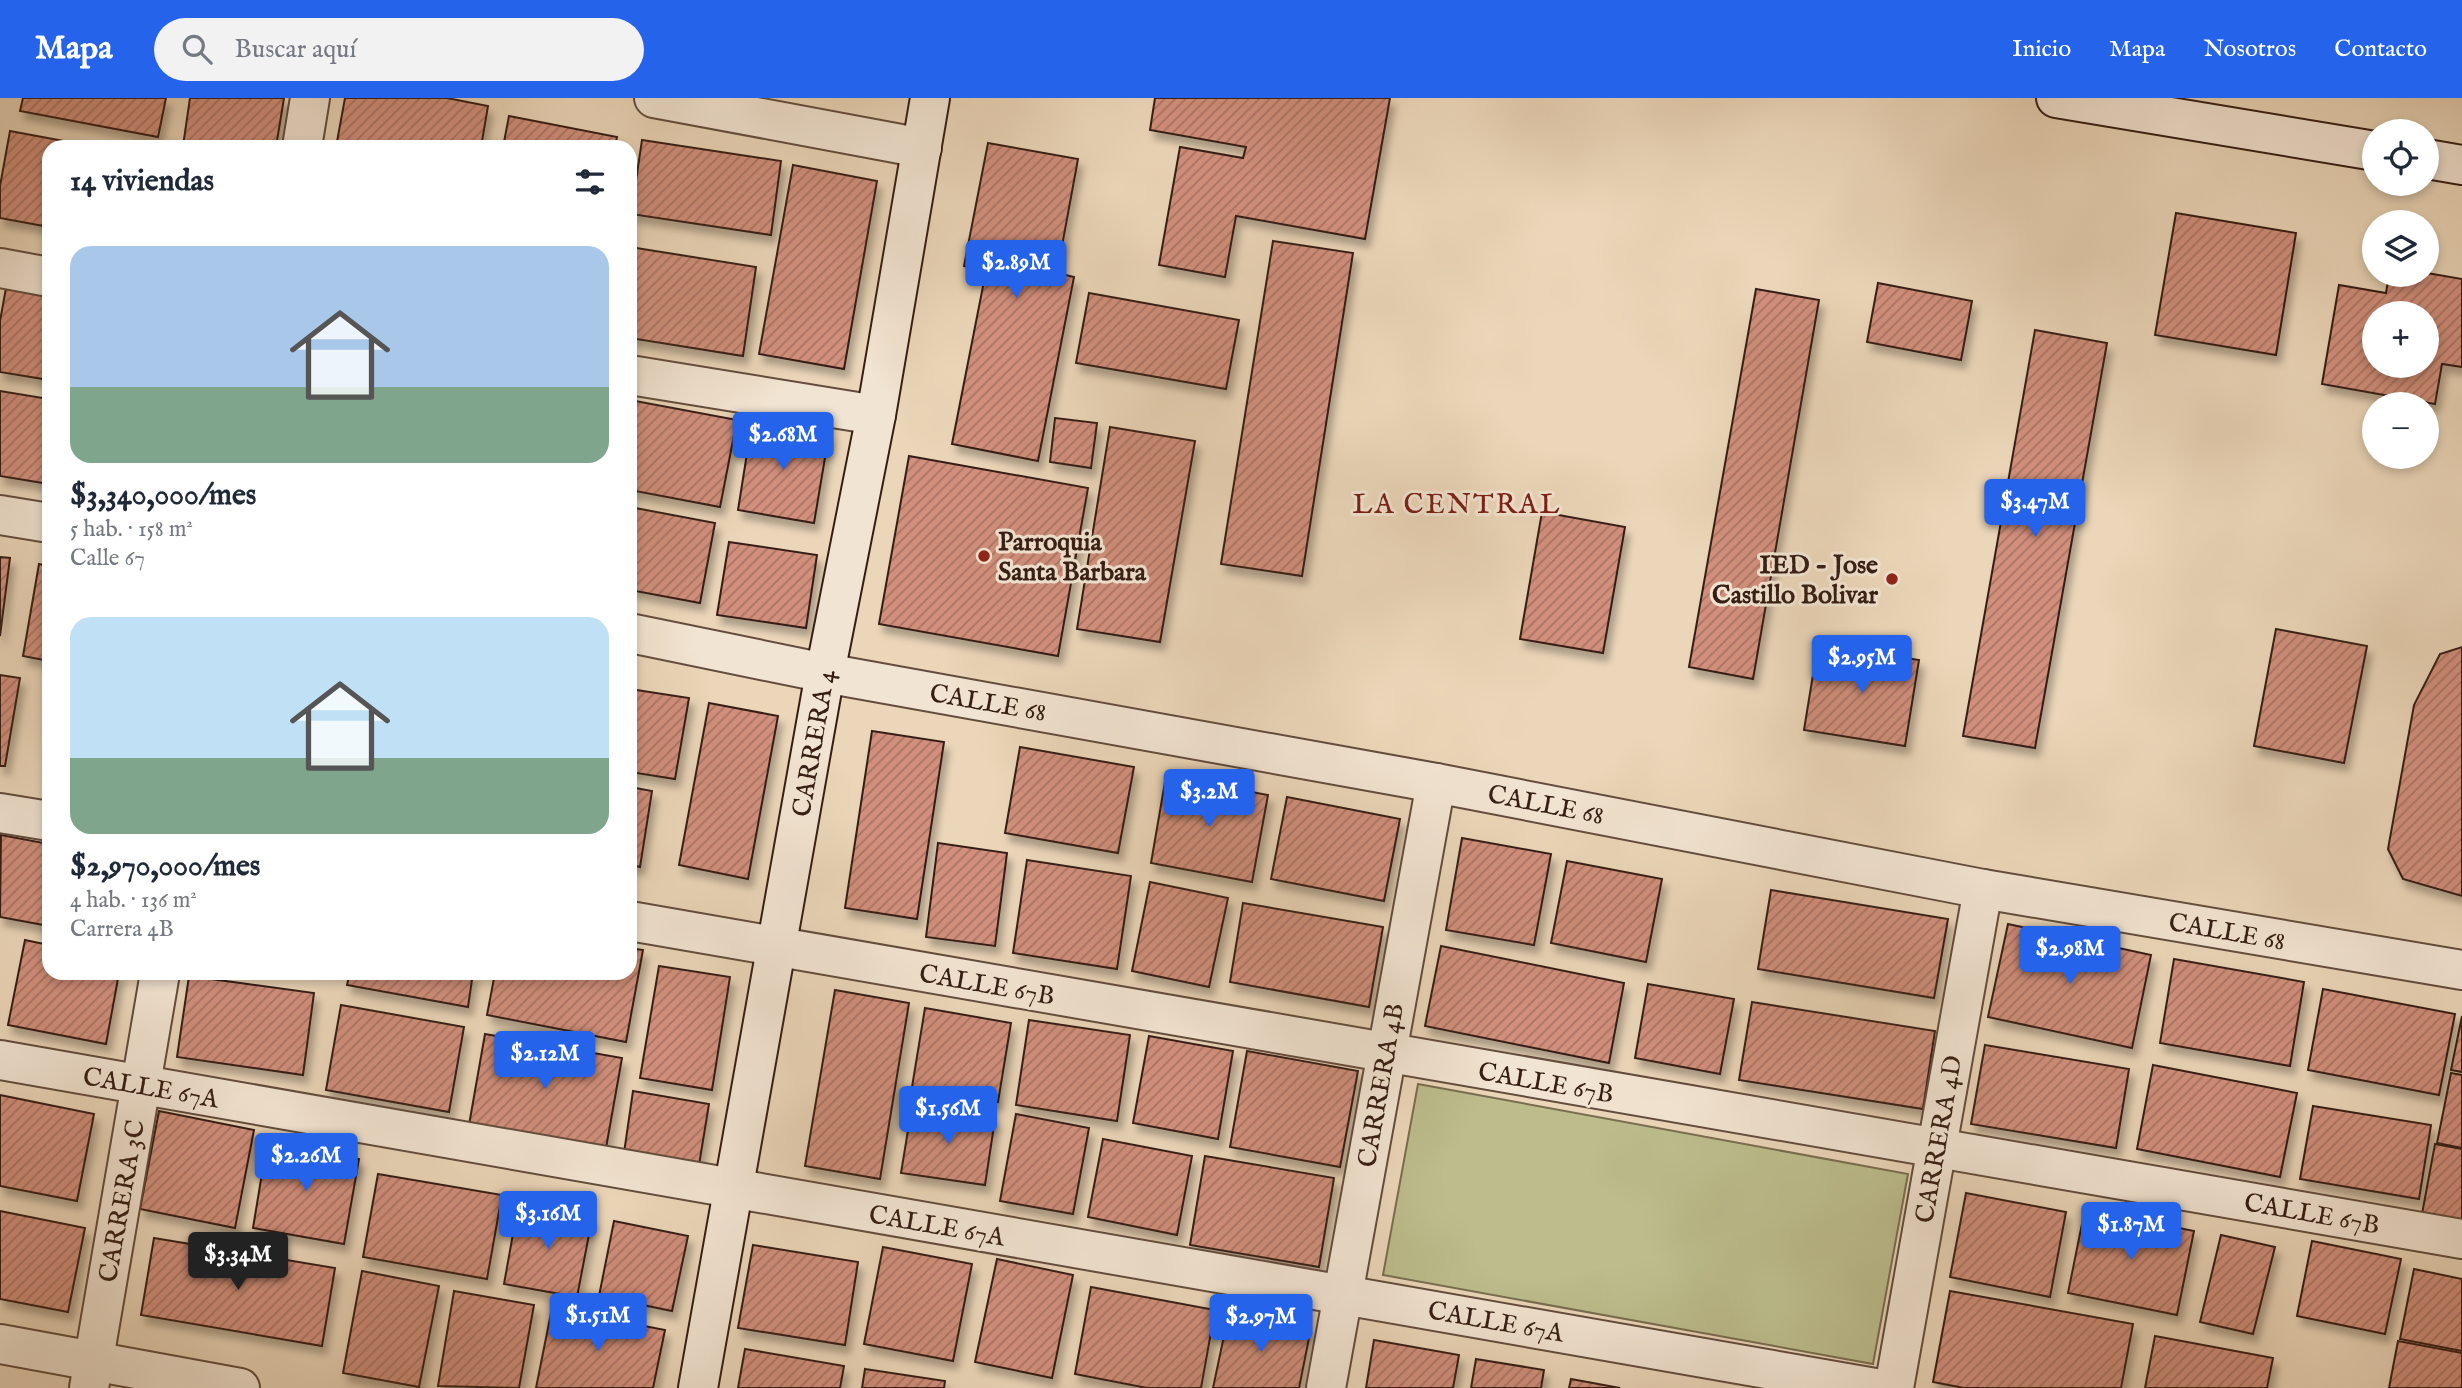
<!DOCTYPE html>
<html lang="es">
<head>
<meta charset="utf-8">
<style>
  :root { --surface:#fff; --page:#f2f2f3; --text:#1f2937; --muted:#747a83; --accent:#2563eb }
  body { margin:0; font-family:"IM FELL English",serif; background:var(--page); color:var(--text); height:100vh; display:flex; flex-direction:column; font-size:26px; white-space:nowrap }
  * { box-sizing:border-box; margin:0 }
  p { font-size:23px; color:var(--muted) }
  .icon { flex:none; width:38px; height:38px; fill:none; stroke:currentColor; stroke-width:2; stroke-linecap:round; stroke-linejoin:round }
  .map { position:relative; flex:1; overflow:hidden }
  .panel { position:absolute; left:42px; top:42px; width:595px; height:840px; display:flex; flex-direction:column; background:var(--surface); border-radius:21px; box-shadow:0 4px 10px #0003 }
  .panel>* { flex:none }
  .tools { position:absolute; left:2362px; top:21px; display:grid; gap:14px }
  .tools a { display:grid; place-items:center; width:77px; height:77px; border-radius:50%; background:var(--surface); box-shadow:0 4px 10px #0003; font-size:35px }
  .price { position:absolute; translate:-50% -60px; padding:0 16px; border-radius:7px; background:var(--accent); color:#fff; font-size:23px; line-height:46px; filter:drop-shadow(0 2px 4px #0008) }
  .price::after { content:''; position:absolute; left:50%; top:42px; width:21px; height:16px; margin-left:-10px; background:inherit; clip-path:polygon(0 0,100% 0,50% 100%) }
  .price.on { background:#222; color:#fff }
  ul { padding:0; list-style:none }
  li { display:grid; align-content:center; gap:14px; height:371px; padding:0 28px }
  li span { display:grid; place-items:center; height:217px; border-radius:21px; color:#555 }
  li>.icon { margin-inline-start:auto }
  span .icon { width:126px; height:126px; fill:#fffc; stroke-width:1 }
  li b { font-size:30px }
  h2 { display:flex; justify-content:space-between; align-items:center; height:84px; padding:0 28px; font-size:30px }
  header { display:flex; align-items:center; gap:42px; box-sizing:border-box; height:98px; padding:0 35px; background:var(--accent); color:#fff }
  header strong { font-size:33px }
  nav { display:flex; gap:38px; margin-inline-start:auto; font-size:24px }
  .search { width:490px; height:63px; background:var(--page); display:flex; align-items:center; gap:18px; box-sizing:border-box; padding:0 24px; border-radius:38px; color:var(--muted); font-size:26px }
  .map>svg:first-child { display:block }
  .pitch { fill:#bcbc8c; stroke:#796d50; stroke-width:2 }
  .building { fill:url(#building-hatch); stroke:#361e14; stroke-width:2; fill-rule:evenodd; filter:url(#shadow) }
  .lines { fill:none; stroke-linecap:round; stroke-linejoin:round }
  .street-casing { stroke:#634c3d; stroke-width:42 }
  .secondary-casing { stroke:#361e14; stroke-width:42 }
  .street { stroke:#f2e4d2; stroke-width:38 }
  .secondary { stroke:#f2e4d2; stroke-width:38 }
  .poi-dot { fill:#8f2418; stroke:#f2e4d2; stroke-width:2.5 }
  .labels { text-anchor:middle; stroke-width:6; stroke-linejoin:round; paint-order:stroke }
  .poi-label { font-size:26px; font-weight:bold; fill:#361e14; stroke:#f2e4d2; text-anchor:start }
  .street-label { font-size:26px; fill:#361e14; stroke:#f2e4d2 }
  .neighbourhood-label { font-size:28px; letter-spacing:2px; fill:#7a1f14; stroke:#f2e4d2 }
</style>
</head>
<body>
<header>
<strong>Mapa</strong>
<div class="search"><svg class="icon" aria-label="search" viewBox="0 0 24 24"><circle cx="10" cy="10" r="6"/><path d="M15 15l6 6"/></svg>Buscar aquí</div>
<nav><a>Inicio</a><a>Mapa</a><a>Nosotros</a><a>Contacto</a></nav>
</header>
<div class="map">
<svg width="2462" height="1290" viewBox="0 0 2462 1290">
  <defs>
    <pattern id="building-hatch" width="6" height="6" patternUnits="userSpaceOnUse" patternTransform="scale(1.75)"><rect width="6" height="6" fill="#d18f7c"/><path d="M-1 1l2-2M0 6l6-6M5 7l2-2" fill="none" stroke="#aa7464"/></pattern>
    <filter id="shadow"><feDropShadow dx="4.5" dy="8" stdDeviation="3.5" flood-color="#0004"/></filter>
  </defs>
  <rect width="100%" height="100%" fill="#ebd6b9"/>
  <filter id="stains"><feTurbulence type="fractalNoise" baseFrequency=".00286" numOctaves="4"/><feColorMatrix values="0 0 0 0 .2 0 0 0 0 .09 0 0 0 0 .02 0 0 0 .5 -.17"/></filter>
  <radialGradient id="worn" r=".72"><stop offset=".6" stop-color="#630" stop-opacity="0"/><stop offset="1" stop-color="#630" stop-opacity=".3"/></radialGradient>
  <!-- pitch -->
  <path class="pitch" d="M1418,986L1908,1076L1873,1266L1383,1177Z"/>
  <!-- building -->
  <g class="building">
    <path d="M23,0H166L158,39L20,13Z"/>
    <path d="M190,0H284L276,49L183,48Z"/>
    <path d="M345,0H447L488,8L481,49H336Z"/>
    <path d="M1155,0H1390L1365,141L1236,118L1225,179L1159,167L1180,49L1243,60L1246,49L1150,32Z"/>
    <path d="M509,18L617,39L615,49H503Z"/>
    <path d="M10,33L96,49H49V129L0,120V88Z"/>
    <path d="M642,42L781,63L771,137L631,116Z"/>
    <path d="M988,45L1078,61L1057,175L1074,179L1038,363L952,346L986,173L964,168Z"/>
    <path d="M793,67L877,83L844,271L759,256Z"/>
    <path d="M2176,115L2296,135L2276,257L2155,237Z"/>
    <path d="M1273,143L1353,155L1302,478L1221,466Z"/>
    <path d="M630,149L756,169L743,258L630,240Z"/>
    <path d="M2427,175L2462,181V269L2442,266L2435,306L2322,286L2339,187L2386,195L2389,177ZM2375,215H2427V268H2375Z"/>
    <path d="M1878,185L1972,203L1961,262L1867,244Z"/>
    <path d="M6,190L49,197V282L0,274V223Z"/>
    <path d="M1756,191L1819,202L1753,581L1689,569Z"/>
    <path d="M1089,195L1239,222L1226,291L1076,265Z"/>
    <path d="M2035,232L2107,245L2035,650L1963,638Z"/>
    <path d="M0,293L49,301V386L0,378Z"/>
    <path d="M630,302L737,322L720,409L630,392Z"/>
    <path d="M1055,320L1097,325L1091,370L1050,364Z"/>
    <path d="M752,324L829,336L814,425L738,412Z"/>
    <path d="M1110,329L1195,343L1160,544L1077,531Z"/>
    <path d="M909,358L1088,390L1058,558L879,526Z"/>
    <path d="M630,409L715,425L700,505L630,492Z"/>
    <path d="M1542,414L1625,429L1603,555L1520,541Z"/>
    <path d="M729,444L817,457L806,530L717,517Z"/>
    <path d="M0,459L10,460L0,538Z"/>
    <path d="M39,466L49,468V563L23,558Z"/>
    <path d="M2276,531L2367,548L2344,665L2254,648Z"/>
    <path d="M1818,546L1919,562L1905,648L1804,632Z"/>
    <path d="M2462,549V798L2403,781L2388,751L2414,607L2440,556Z"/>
    <path d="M0,577L20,580L5,668H0Z"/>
    <path d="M630,591L689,600L675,681L630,674Z"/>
    <path d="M709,605L778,618L748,781L679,767Z"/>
    <path d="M872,633L944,644L917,821L845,810Z"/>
    <path d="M1020,649L1134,669L1118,755L1005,735Z"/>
    <path d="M1166,678L1268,697L1252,784L1151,765Z"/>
    <path d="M630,689L652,693L640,769L630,767Z"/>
    <path d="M1287,699L1400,721L1384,803L1271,781Z"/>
    <path d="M1,737L49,746V828L0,819Z"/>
    <path d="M1462,740L1551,756L1534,847L1446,832Z"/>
    <path d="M938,745L1007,755L995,848L926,839Z"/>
    <path d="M1027,762L1131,778L1117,871L1013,855Z"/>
    <path d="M1567,763L1662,781L1646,864L1551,845Z"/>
    <path d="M1150,784L1228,800L1209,889L1132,873Z"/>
    <path d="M1771,792L1948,821L1934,900L1758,871Z"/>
    <path d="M1243,805L1383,829L1369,909L1230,884Z"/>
    <path d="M2008,826L2151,857L2132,950L1988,919Z"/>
    <path d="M25,842L49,847V875H119L106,946L8,927Z"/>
    <path d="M1441,848L1624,885L1609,965L1425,928Z"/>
    <path d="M630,850L643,852L626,944L487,917L495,875H630Z"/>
    <path d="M2174,861L2304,884L2290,968L2160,945Z"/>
    <path d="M659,868L730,879L712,992L640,980Z"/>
    <path d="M350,875H473L468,909L347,887Z"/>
    <path d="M189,878L314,895L303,977L177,959Z"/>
    <path d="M1648,886L1734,901L1720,976L1635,960Z"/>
    <path d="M2323,891L2455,916L2439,997L2308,972Z"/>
    <path d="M835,892L909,905L880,1081L805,1068Z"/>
    <path d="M1752,904L1935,933L1923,1011L1739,982Z"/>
    <path d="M341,907L464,929L449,1014L326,992Z"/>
    <path d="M925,910L1011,925L998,1004L912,989Z"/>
    <path d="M2462,918V974L2451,972Z"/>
    <path d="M1029,922L1130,937L1117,1023L1016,1007Z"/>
    <path d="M485,936L622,960L606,1050L469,1027Z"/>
    <path d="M1149,938L1233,953L1218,1041L1133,1025Z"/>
    <path d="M1985,947L2129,971L2116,1050L1971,1026Z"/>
    <path d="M1247,953L1358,973L1340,1069L1230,1049Z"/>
    <path d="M2153,967L2297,995L2280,1079L2137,1051Z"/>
    <path d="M2451,975L2462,977V1050L2437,1045Z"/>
    <path d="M633,993L709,1006L699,1067L624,1055Z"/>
    <path d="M0,997L94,1016L77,1103L0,1088Z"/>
    <path d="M912,1008L995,1021L985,1087L901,1075Z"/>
    <path d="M2313,1008L2431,1027L2419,1101L2300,1081Z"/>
    <path d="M159,1013L254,1032L235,1130L140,1111Z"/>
    <path d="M1016,1016L1089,1030L1073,1116L1000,1103Z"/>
    <path d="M1103,1041L1192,1058L1177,1137L1088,1119Z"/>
    <path d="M267,1045L359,1061L344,1146L253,1130Z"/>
    <path d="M2435,1046L2462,1051V1124L2422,1116Z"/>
    <path d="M1205,1058L1334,1080L1319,1169L1190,1147Z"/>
    <path d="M378,1076L502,1097L487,1181L363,1159Z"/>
    <path d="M1966,1095L2066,1114L2050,1199L1950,1179Z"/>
    <path d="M518,1108L592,1121L577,1199L504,1186Z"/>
    <path d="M2085,1111L2194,1133L2177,1217L2068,1195Z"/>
    <path d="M0,1113L85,1130L68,1214L0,1201Z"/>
    <path d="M614,1123L688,1138L672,1213L599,1198Z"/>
    <path d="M2221,1137L2275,1149L2253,1236L2200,1224Z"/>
    <path d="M154,1140L335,1170L322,1248L141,1217Z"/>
    <path d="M2312,1143L2401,1161L2385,1236L2297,1218Z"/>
    <path d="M753,1147L858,1164L845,1247L738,1230Z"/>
    <path d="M883,1149L972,1166L953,1263L864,1246Z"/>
    <path d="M997,1161L1073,1177L1052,1280L975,1264Z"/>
    <path d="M2414,1171L2462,1181V1253L2400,1241Z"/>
    <path d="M362,1173L439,1188L419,1289L343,1275Z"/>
    <path d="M1091,1189L1215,1212L1201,1290H1147L1075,1276Z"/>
    <path d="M454,1193L534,1207L519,1290L438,1288Z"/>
    <path d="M1950,1193L2133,1226L2121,1290H1964L1933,1284Z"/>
    <path d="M552,1210L665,1232L653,1290H536Z"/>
    <path d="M1229,1214L1311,1230L1299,1290H1213Z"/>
    <path d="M2155,1238L2273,1260L2267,1290H2145Z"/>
    <path d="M1374,1242L1459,1257L1453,1290H1366Z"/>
    <path d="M2398,1243L2462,1255V1290H2389Z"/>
    <path d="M745,1251L844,1268L840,1290H738Z"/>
    <path d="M1476,1261L1544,1272L1541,1290H1471Z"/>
    <path d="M865,1271L945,1283L944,1290H862Z"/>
    <path d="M1571,1281L1620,1290H1569Z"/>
  </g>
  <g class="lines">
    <!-- street casing -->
    <g class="street-casing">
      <g id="street">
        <path d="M654,0L922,50"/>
        <path d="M302,49L310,0"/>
        <path d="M0,170L49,179"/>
        <path d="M630,277L876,317"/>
        <path d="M0,417L49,425"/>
        <path d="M630,535L825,575L1436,685L1983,791L2462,872"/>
        <path d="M0,715L49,723"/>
        <path d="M630,823L2462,1141"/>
        <path d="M0,962L1875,1290"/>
        <path d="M0,1246L240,1290"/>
        <path d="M89,1290L160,875"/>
        <path d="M1326,1290L1436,685"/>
        <path d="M1894,1290L1983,791"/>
      </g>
    </g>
    <!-- secondary casing -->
    <g class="secondary-casing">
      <g id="secondary">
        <path d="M2056,0L2375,53"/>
        <path d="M2427,61L2462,67"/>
        <path d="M698,1290L825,575L876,317L930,0"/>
      </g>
    </g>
    <!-- street -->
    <use href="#street" class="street"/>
    <!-- secondary -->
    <use href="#secondary" class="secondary"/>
  </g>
  <!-- markers -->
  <g class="poi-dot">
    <circle cx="984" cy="458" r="7"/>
    <circle cx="1892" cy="481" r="7"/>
  </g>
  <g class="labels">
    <!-- poi labels -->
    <g class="poi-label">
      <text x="998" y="452">Parroquia<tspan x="998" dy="30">Santa Barbara</tspan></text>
      <text x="1878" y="475" text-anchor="end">IED - Jose<tspan x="1878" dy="30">Castillo Bolivar</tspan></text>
    </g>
    <!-- street labels -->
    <g class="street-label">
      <text transform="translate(988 604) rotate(10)" y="9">CALLE 68</text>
      <text transform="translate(813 645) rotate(-80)" y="9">CARRERA 4</text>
      <text transform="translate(1546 706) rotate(11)" y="9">CALLE 68</text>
      <text transform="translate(2227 833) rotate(10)" y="9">CALLE 68</text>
      <text transform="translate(987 886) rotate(10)" y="9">CALLE 67B</text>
      <text transform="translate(1546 984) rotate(10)" y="9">CALLE 67B</text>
      <text transform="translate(1380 987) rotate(-80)" y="9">CARRERA 4B</text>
      <text transform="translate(151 989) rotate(10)" y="9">CALLE 67A</text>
      <text transform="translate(1938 1041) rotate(-80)" y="9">CARRERA 4D</text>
      <text transform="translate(121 1103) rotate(-80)" y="9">CARRERA 3C</text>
      <text transform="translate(2312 1115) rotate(10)" y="9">CALLE 67B</text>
      <text transform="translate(937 1127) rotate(10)" y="9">CALLE 67A</text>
      <text transform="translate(1496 1223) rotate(10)" y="9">CALLE 67A</text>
    </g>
    <!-- neighbourhood labels -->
    <g class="neighbourhood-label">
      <text x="1457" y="415">LA CENTRAL</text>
    </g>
  </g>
  <rect width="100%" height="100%" filter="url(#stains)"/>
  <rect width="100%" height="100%" fill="url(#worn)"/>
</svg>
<div class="tools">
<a><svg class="icon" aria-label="locate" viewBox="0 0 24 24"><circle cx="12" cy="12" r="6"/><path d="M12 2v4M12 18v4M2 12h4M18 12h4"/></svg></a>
<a><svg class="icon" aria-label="layers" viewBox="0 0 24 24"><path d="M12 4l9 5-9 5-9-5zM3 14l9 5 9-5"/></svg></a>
<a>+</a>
<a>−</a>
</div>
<b class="price" style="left:1016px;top:202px">$2.89M</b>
<b class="price" style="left:783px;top:374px">$2.68M</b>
<b class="price" style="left:2035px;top:441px">$3.47M</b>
<b class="price" style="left:1862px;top:597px">$2.95M</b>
<b class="price" style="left:1209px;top:731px">$3.2M</b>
<b class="price" style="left:2070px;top:888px">$2.98M</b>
<b class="price" style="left:545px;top:993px">$2.12M</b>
<b class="price" style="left:948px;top:1048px">$1.56M</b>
<b class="price" style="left:306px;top:1095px">$2.26M</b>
<b class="price" style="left:548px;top:1153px">$3.16M</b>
<b class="price" style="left:2131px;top:1164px">$1.87M</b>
<b class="price on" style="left:238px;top:1194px">$3.34M</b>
<b class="price" style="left:598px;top:1255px">$1.51M</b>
<b class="price" style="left:1261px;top:1256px">$2.97M</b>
<section class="panel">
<h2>14 viviendas<svg class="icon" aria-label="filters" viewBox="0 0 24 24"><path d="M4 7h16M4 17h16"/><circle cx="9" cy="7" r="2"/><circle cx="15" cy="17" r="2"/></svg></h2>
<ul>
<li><span style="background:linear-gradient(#a9c7e8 65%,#7fa58c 0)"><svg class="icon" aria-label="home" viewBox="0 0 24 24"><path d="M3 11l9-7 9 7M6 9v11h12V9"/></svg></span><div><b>$3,340,000/mes</b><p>5 hab. · 158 m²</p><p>Calle 67</p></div></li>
<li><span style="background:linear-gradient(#bfe0f5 65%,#7fa58c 0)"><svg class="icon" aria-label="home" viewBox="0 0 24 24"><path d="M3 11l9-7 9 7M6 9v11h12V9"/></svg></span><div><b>$2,970,000/mes</b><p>4 hab. · 136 m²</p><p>Carrera 4B</p></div></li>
</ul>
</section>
</div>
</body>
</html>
